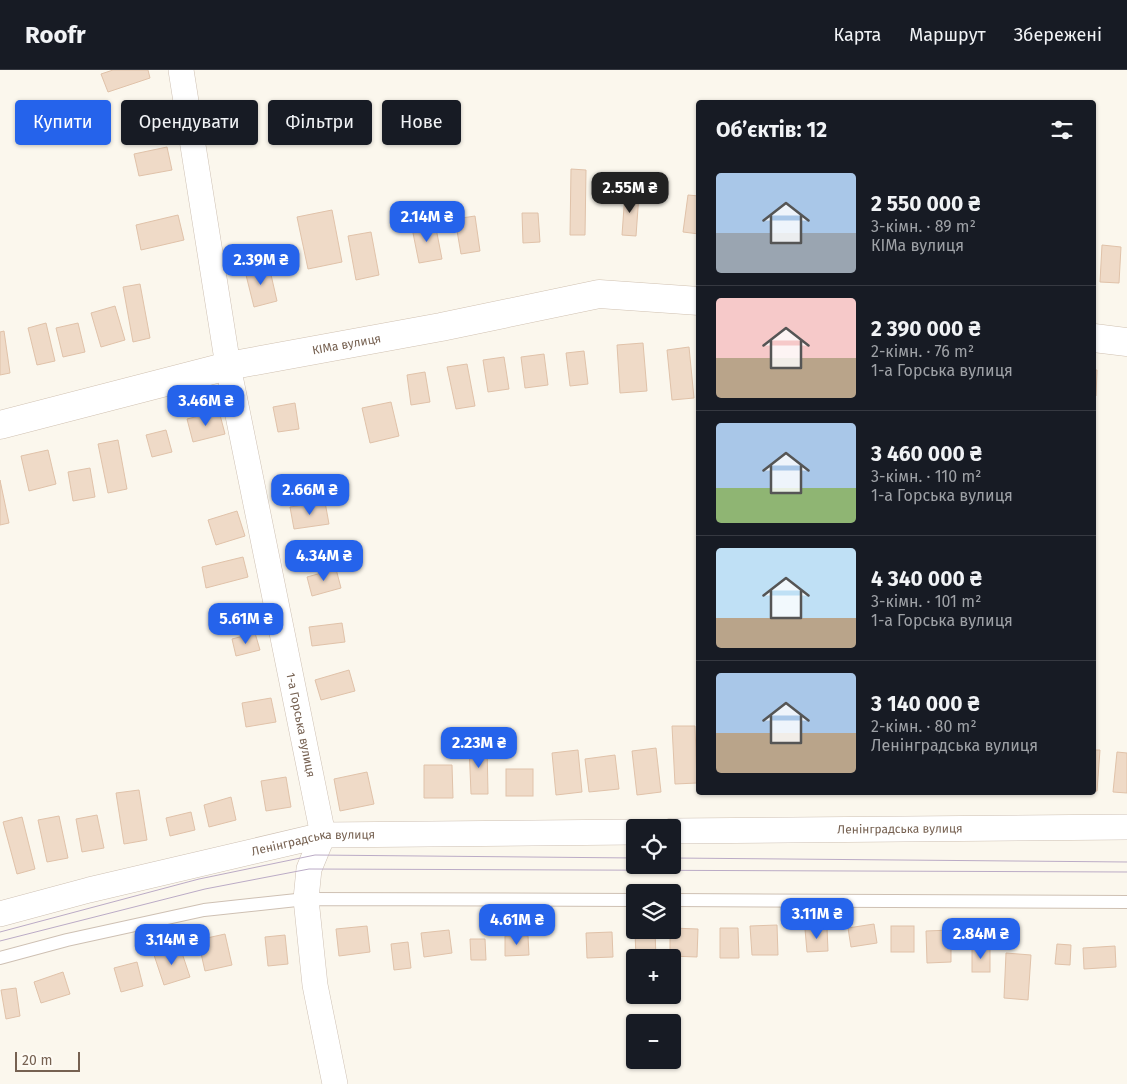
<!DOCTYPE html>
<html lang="uk">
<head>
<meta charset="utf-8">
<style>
  :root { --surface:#171b24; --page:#242831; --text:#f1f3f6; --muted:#9ea1a6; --line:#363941; --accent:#2563eb }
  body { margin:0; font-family:"Fira Sans",sans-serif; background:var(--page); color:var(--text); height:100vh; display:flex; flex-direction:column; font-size:19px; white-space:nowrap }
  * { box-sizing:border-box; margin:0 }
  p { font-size:16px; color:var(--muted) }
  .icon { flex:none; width:28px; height:28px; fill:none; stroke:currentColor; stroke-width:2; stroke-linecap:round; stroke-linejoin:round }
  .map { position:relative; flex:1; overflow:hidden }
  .details { position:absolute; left:696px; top:30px; width:400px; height:695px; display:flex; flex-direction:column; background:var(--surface); border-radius:5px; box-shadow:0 1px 4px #0004 }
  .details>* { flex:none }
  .banner { position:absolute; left:15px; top:30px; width:475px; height:45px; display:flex; gap:10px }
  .buttons { position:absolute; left:626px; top:749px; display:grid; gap:10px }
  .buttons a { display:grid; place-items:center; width:55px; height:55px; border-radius:5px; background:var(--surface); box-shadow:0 1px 4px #0004; font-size:25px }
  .scale { position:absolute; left:15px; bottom:12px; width:65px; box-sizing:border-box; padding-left:5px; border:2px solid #766151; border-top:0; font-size:14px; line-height:18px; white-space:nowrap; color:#766151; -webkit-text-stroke:4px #fefbf4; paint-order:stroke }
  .price { position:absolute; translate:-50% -42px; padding:0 11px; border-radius:10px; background:var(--accent); color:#fff; font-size:16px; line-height:32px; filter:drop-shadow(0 1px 2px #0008) }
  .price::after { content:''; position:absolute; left:50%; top:30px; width:15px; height:11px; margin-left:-8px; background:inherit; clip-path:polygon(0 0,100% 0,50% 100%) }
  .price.active { background:#222; color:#fff }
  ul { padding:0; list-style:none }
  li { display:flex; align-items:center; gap:15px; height:125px; padding:0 20px }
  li+li { border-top:1px solid var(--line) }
  li span { display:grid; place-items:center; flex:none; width:140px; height:100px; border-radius:5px; color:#555 }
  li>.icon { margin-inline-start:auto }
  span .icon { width:60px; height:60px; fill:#fffc; stroke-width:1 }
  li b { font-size:21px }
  h2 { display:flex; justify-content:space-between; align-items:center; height:60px; padding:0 20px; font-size:21px }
  .tag { padding:0 18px; border-radius:5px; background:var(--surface); box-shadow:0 1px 4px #0004; font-size:18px; line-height:45px }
  .tag.active { background:var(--accent); color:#fff }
  header { display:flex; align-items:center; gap:30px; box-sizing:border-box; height:70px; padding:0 25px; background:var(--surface); border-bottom:1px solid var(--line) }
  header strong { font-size:24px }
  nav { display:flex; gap:28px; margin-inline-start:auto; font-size:18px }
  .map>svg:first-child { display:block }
  .building { fill:#efdac7; stroke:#e0c2a9 }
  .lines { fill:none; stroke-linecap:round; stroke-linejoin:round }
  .lane-casing { stroke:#cec0b3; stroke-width:14 }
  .street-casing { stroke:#cec0b3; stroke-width:26 }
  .secondary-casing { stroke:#d0c1b1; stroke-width:29 }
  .lane { stroke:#fff; stroke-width:12 }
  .street { stroke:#fff; stroke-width:25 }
  .secondary { stroke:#fff; stroke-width:28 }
  .tram { stroke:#bbabc6; stroke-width:1 }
  .labels { text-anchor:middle; stroke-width:5; stroke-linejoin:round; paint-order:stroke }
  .street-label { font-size:12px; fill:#766151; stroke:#fefbf4 }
</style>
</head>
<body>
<header>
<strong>Roofr</strong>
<nav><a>Карта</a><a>Маршрут</a><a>Збережені</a></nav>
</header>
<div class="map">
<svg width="1127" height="1014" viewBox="0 0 1127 1014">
  <rect width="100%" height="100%" fill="#fbf7ed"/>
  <!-- building -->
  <g class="building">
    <path d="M113,0H148L150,8L108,22L101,4Z"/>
    <path d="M167,77L172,100L139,106L134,84Z"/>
    <path d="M571,99L586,100L585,165H570Z"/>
    <path d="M625,123L639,124L636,166L622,165Z"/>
    <path d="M688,125L699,126V164L683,162Z"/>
    <path d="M332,140L342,192L308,199L297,147Z"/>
    <path d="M522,143H538L540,172L523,173Z"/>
    <path d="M178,145L184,170L141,180L136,155Z"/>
    <path d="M475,146L480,181L461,184L455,149Z"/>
    <path d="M435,153L442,189L419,193L412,158Z"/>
    <path d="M371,162L379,205L356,210L348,166Z"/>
    <path d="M1102,175L1121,177L1119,213L1100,212Z"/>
    <path d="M269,196L277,231L254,237L245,201Z"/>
    <path d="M140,214L150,268L133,272L123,217Z"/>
    <path d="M115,236L125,270L101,277L91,243Z"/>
    <path d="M46,253L55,291L37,295L28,258Z"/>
    <path d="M78,253L85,282L63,287L56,258Z"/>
    <path d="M4,261L10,303L0,305V262Z"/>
    <path d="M643,273L647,321L620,323L617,275Z"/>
    <path d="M689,277L694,328L672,330L667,280Z"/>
    <path d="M584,281L588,314L570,316L566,283Z"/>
    <path d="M544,284L548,315L525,318L521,287Z"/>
    <path d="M504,287L509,319L488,322L483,290Z"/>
    <path d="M467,294L475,336L456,339L447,297Z"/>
    <path d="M1094,300H1097L1096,326H1094Z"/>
    <path d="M425,302L430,332L411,335L407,305Z"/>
    <path d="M391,332L399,366L370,373L362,338Z"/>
    <path d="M295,333L299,359L278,362L273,337Z"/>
    <path d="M219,341L225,364L193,372L187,349Z"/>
    <path d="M166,360L172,382L152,387L146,365Z"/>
    <path d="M118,370L127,419L108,423L98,374Z"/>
    <path d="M48,380L56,414L29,421L21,386Z"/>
    <path d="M90,398L95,427L73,431L68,402Z"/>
    <path d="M0,410L9,453L0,455Z"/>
    <path d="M325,432L329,454L294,459L290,437Z"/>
    <path d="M237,441L245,466L216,475L208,450Z"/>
    <path d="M243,487L248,507L206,518L202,497Z"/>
    <path d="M336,499L341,518L312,526L307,507Z"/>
    <path d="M342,553L345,572L312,576L309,557Z"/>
    <path d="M255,563L260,580L236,586L232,569Z"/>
    <path d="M349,600L355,621L321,630L315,610Z"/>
    <path d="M271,628L276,652L246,657L242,633Z"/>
    <path d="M672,656H695L697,713L675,714Z"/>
    <path d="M487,673L488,724H471L469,674Z"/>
    <path d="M656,678L661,722L637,725L632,681Z"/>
    <path d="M578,680L582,722L556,725L552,683Z"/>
    <path d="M1094,680H1100L1097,721H1094Z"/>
    <path d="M1117,682L1127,683V723L1113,722Z"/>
    <path d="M615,685L619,719L589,722L585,689Z"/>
    <path d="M424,695H452L453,728H424Z"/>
    <rect x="506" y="699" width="27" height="27"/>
    <path d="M367,702L374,734L340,741L334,709Z"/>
    <path d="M286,707L291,737L266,741L261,711Z"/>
    <path d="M139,720L147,770L124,774L116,723Z"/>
    <path d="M231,727L236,750L209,757L204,735Z"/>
    <path d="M191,742L195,760L170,766L166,748Z"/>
    <path d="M97,745L104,778L82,782L76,749Z"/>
    <path d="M59,746L68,788L47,792L38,750Z"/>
    <path d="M22,747L35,799L17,804L3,752Z"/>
    <path d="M874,854L877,873L851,877L848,858Z"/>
    <path d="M777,855L778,885H752L750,856Z"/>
    <path d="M367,856L370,882L339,886L336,859Z"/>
    <rect x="891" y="856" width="23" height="26"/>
    <path d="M827,857L828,881L807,882L805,859Z"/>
    <path d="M672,858L698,859L697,887L670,886V860Z"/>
    <path d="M720,858H738L739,888H720Z"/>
    <path d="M449,860L452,883L424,887L421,863Z"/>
    <path d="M951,860V892L927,893L926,861Z"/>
    <path d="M655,861L656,888H636L635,862Z"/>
    <path d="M612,862L613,887L587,888L586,863Z"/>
    <path d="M225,864L232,895L205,901L198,870Z"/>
    <path d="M285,865L288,894L268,896L265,867Z"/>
    <path d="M505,866H528L529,885L505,886Z"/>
    <path d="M470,869H485L486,890H471Z"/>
    <path d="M408,872L411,898L394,900L391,874Z"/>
    <path d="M1057,874L1071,875L1070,895L1055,894Z"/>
    <path d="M1115,876L1116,897L1084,899L1083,878Z"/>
    <path d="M180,877L190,907L164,915L154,885Z"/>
    <rect x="972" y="879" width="18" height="23"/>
    <path d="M1006,883L1031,885L1028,930L1004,928Z"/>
    <path d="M137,892L143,916L121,922L114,898Z"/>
    <path d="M63,902L70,924L41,933L34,912Z"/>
    <path d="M16,918L20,946L6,949L1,920Z"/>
  </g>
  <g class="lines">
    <!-- lane casing -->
    <g class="lane-casing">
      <g id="lane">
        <path d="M672,830L1127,832"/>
        <path d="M0,888L67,870L204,840L306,829L635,830"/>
      </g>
    </g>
    <!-- street casing -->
    <g class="street-casing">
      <g id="street">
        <path id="s1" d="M181,0L228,296L323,765L309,799L306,829L315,915L335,1014"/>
        <path id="s2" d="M672,761L1127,757"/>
        <path id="s3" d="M0,844L89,820L323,765L635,762"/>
      </g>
    </g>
    <!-- secondary casing -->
    <g class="secondary-casing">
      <g id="secondary">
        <path d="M1094,268L1127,272"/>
        <path id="s4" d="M0,355L228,296L441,257L599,224L699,231"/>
      </g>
    </g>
    <!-- lane -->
    <use href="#lane" class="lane"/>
    <!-- street -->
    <use href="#street" class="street"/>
    <!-- secondary -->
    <use href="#secondary" class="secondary"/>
    <!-- tram -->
    <g class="tram">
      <path d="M672,788L1127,792"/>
      <path d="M0,862L199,809L315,785L635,788"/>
      <path d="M0,871L205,819L309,799L1127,802"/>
    </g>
  </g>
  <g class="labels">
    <!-- street labels -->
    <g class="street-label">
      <text dy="4" stroke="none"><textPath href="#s4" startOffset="356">КІМа вулиця</textPath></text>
      <text dy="4" stroke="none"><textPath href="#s1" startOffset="666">1-а Горська вулиця</textPath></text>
      <text dy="4" stroke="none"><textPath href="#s2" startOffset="228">Ленінградська вулиця</textPath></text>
      <text dy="4" stroke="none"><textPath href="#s3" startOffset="322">Ленінградська вулиця</textPath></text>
    </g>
  </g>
</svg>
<div class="buttons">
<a><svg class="icon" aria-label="locate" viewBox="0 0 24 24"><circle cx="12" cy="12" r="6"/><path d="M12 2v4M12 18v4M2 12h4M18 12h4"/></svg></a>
<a><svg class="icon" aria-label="layers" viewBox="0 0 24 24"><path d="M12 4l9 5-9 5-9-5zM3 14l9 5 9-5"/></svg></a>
<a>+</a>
<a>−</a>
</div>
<div class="scale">20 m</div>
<b class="price active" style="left:630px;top:144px">2.55M ₴</b>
<b class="price" style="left:427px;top:173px">2.14M ₴</b>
<b class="price" style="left:261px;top:216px">2.39M ₴</b>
<b class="price" style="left:206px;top:357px">3.46M ₴</b>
<b class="price" style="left:310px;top:446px">2.66M ₴</b>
<b class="price" style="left:324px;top:512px">4.34M ₴</b>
<b class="price" style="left:246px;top:575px">5.61M ₴</b>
<b class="price" style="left:479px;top:699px">2.23M ₴</b>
<b class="price" style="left:817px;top:870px">3.11M ₴</b>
<b class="price" style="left:517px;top:876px">4.61M ₴</b>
<b class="price" style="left:981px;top:890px">2.84M ₴</b>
<b class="price" style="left:172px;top:896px">3.14M ₴</b>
<div class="banner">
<a class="tag active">Купити</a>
<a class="tag">Орендувати</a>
<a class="tag">Фільтри</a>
<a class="tag">Нове</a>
</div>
<section class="details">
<h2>Об’єктів: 12<svg class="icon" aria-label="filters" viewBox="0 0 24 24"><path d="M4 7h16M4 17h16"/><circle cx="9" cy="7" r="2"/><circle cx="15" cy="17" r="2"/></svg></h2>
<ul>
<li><span style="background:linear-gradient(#a9c7e8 60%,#9aa5b1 0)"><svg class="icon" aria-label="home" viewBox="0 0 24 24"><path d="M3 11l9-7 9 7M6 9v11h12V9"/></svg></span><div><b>2 550 000 ₴</b><p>3-кімн. · 89 m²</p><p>КІМа вулиця</p></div></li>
<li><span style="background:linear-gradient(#f6c9c9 60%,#b9a48a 0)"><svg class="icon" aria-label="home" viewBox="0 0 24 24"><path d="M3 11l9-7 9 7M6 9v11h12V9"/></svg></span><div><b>2 390 000 ₴</b><p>2-кімн. · 76 m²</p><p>1-а Горська вулиця</p></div></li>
<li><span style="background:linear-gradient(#a9c7e8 65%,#8fb573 0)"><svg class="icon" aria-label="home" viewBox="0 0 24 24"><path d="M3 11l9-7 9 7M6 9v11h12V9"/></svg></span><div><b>3 460 000 ₴</b><p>3-кімн. · 110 m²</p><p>1-а Горська вулиця</p></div></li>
<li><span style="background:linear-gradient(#bfe0f5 70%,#b9a48a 0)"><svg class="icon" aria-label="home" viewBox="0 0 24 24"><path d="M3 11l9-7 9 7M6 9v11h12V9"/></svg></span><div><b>4 340 000 ₴</b><p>3-кімн. · 101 m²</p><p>1-а Горська вулиця</p></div></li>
<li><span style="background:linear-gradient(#a9c7e8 60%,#b9a48a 0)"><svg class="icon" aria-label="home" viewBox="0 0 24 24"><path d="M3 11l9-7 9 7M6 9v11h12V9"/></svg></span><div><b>3 140 000 ₴</b><p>2-кімн. · 80 m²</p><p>Ленінградська вулиця</p></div></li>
</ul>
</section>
</div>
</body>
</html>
